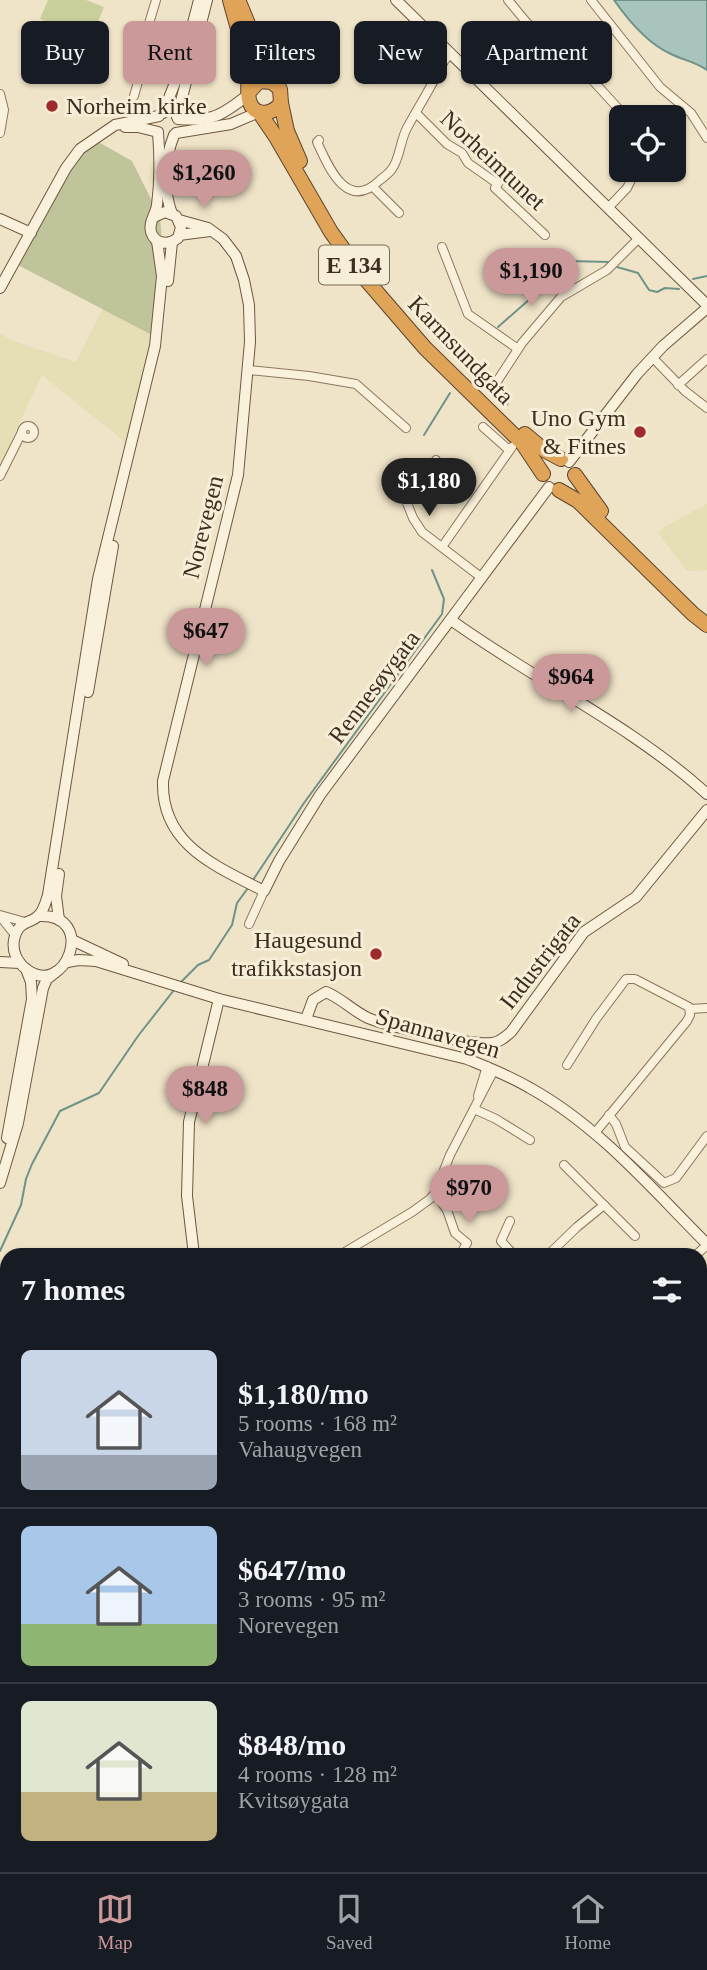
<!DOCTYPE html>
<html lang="en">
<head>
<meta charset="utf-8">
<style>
  :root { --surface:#171b24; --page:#242831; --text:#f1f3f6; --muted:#9ea1a6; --line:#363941; --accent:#cc999b }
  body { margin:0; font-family:Georgia,serif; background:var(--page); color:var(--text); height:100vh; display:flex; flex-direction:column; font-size:26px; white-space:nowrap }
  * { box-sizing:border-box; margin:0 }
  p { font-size:23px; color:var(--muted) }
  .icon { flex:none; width:38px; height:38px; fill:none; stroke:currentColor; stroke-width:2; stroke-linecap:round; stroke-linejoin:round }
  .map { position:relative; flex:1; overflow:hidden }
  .details { position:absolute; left:0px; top:1248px; width:707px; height:625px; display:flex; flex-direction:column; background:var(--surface); border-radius:21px 21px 0 0; box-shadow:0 2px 5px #0004 }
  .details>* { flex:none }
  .banner { position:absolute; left:21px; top:21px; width:665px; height:63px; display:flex; gap:14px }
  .tools { position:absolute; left:609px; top:105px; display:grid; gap:14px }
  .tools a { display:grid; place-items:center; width:77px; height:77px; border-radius:10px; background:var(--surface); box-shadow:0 2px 5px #0004; font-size:35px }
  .price { position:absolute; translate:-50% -60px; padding:0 16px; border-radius:24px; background:var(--accent); color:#111; font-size:23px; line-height:46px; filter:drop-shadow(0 2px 4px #0008) }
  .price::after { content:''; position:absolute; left:50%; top:42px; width:21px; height:16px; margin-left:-10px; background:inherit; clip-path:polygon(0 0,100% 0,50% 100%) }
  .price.current { background:#222; color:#fff }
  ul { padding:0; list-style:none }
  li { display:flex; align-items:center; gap:21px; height:175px; padding:0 21px }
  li+li { border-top:2px solid var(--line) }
  li span { display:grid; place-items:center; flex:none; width:196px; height:140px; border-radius:10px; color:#555 }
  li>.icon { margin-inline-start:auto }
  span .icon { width:84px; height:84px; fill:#fffc; stroke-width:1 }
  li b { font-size:30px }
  h2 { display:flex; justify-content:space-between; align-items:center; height:84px; padding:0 21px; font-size:30px }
  .chip { padding:0 24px; border-radius:10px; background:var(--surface); box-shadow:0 2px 5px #0004; font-size:24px; line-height:63px }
  .chip.current { background:var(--accent); color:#111 }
  .tabs { display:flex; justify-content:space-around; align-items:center; height:98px; border-top:2px solid var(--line); background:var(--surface); font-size:19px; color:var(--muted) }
  .tabs a { display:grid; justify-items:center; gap:4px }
  .tabs .current { color:var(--accent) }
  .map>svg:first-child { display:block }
  .farmland { fill:#e6deb5 }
  .green { fill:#c9cf9b }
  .cemetery { fill:#bfc49a }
  .water { fill:#a9c4bc; stroke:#6f938a; stroke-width:2 }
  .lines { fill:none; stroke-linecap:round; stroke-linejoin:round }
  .stream { stroke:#6f938a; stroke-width:2 }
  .street-casing { stroke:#8d765c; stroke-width:10 }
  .secondary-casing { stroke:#6f573f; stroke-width:12 }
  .highway-casing { stroke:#5b4430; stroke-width:16 }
  .street { stroke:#faf1dc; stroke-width:8 }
  .secondary { stroke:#faf1dc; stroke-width:10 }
  .highway { stroke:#e0a458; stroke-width:14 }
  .poi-dot { fill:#9e2a2b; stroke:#f7eed8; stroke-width:2.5 }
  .labels { text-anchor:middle; stroke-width:6; stroke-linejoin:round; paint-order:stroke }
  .shield { fill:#f7eed8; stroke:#756857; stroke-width:2 }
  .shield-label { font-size:23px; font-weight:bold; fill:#3d2e20 }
  .poi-label { font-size:24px; fill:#3d2e20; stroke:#f7eed8; text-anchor:end }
  .street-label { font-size:24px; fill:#3d2e20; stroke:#f7eed8 }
</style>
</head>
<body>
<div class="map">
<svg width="707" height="1872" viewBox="0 0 707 1872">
  <rect width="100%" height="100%" fill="#f0e4c8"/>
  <!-- farmland -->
  <g class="farmland">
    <path d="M103,308L152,335L131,429L125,442L42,375L15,432L0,475V334L16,342L76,362Z"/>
    <path d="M707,504V570L687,571L658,533L666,526Z"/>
  </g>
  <!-- green -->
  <g class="green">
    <path d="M48,0H86L104,7L91,39L40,19Z"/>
    <path d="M700,1382L707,1390V1474L702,1483L707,1499V1511L700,1512Z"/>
    <path d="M300,1866H418L406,1872H302Z"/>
  </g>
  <!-- cemetery -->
  <path class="cemetery" d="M93,139L132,161L160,217L164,267L152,335L16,264L54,194Z"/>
  <!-- water -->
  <path class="water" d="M614,0H707V70C696,62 683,60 671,54C648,44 628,20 614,0Z"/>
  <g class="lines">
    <!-- stream -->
    <g class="stream">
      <path d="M617,267L638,273L649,290L657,292L665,288L679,289"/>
      <path d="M693,279L707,276"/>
      <path d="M498,327L531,298L542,281L556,268L569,261L609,262"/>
      <path d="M424,435L450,393"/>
      <path d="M253,880L304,803L442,614L444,599L432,570"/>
      <path d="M180,983L198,965L209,960L232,925L237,903L248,888"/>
      <path d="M0,1251L21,1205L26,1179L32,1164L60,1111L99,1093L138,1036L174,990"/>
      <path d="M0,1580L7,1583"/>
      <path d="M260,1866L265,1872"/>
    </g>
    <!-- street casing -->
    <g class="street-casing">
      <g id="street">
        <path d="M508,0L527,23L564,49L626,117"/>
        <path d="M591,0L660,87L691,113L707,138"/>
        <path d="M168,63L179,73"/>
        <path d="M134,96L143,64L142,47L156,0"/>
        <path d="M416,113L447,144L462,153L468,163L498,184L495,188L545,235"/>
        <path d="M0,133L4,110L0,94"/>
        <path d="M319,140L317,142C329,168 347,212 380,180C384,177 389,173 392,169C400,158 400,141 407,128C419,106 433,84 444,61L451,53"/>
        <path d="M373,187L399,213"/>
        <path d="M608,208L627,188L636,170"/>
        <path d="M442,247L468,314L518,349"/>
        <path d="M652,357L685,391L707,408"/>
        <path d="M248,370L309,376L356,384L406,428"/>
        <path d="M678,385L707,359"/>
        <path d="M504,402L495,393L496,383L522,343L561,297L607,270L639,238"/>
        <circle cx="28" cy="432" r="6"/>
        <path d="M483,427L509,450"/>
        <path d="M436,460L414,494L405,498L413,518L422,532L482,578"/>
        <path d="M0,476L22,432"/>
        <path d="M442,547L512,447"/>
        <path d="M0,915L25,922"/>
        <path d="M0,916L15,935"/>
        <path d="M249,924L264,891"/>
        <path d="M690,1009L707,1008"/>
        <path d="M567,1065L596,1019L626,979H635L689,1007L690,1015L687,1021L594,1134"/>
        <path d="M478,1096L487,1066"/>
        <path d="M474,1109L496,1119L530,1140"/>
        <path d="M609,1115L616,1124L625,1147L664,1183L676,1178L707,1136"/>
        <path d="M564,1165L635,1236"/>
        <path d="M435,1193L447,1210L455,1233L467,1243L460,1255"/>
        <path d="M510,1221L501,1241L514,1255"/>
        <path d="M340,1255L412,1212L430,1199L435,1193L450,1155L494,1070"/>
        <path d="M548,1255L577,1227L604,1205"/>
        <path d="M696,1255L707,1245"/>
        <path d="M5,1320L7,1319"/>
        <path d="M700,1520H707"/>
        <path d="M700,1713L707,1706"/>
        <path d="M700,1752L707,1758"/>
        <path d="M439,1866L445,1872"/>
        <path d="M540,1866L546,1872"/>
      </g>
    </g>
    <!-- secondary casing -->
    <g class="secondary-casing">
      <g id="secondary">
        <path d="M396,0L707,305"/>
        <path d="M163,113L182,65L199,0"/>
        <path d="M177,117L207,0"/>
        <path d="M178,119C212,122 223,115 249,94"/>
        <path d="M125,127H138L158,132C160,156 160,182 157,205C156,214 148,223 151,232C155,245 169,245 178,238L181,227L176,216L165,212L154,217"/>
        <path d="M176,133L231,124L259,112"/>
        <path d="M172,214C162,186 164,161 174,135"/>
        <path d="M0,219L31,233"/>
        <path d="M179,220L208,228L223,239L236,256L244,280L249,305L250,342L238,475L163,781C161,845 216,866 264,891L279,861L320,795L549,487"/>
        <path d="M179,235L210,231"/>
        <path d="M168,281L172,242"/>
        <path d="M0,288L66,168L80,149L115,125L159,116"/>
        <path d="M569,462L637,374L663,346L707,308"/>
        <path d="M451,620C534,680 630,724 707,794"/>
        <path d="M88,692L113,546"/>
        <path d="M39,916C98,913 66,1000 26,969C17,962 12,951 14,940C18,919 32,924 39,915C44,910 46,901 48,895L98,579L155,346L162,276L157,241"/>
        <path d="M59,920L56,896L59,874"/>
        <path d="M72,940L123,964"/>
        <path d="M0,962L20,963"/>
        <path d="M67,962L79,960L96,961L219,999L467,1059C489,1068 510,1076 530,1088C599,1126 652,1189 707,1244"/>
        <path d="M306,1019L313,1000L326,992C341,998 353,1011 368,1018C387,1026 473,1046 492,1043C500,1042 505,1037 511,1032L584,932L636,897L707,810"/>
        <path d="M7,1138L32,999L31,982L26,969"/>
        <path d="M0,1183L18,1123L43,988L47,979L56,972"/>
        <path d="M194,1255L187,1196L189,1122L219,999"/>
      </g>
    </g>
    <!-- highway casing -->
    <g class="highway-casing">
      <g id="highway">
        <path d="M230,0C236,23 244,47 248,70C250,80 246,94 250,103C256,118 273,114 281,103L280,89L272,82L259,81L250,91"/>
        <path d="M239,2L272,82"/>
        <path d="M281,103L287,131L300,161"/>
        <path d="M259,112L276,137L331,232L362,275L425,348L523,444L543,474"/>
        <path d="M525,434L544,450L561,459"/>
        <path d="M575,475L601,511"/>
        <path d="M559,490L578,501L693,614L707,625"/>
        <path d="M700,1853L707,1840"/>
        <path d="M638,1866L641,1872"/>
        <path d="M682,1872L687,1866"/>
      </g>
    </g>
    <!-- street -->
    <use href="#street" class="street"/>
    <!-- secondary -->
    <use href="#secondary" class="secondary"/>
    <!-- highway -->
    <use href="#highway" class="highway"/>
  </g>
  <!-- markers -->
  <g class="poi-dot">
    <circle cx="52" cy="106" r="7"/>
    <circle cx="640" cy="432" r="7"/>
    <circle cx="376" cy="954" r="7"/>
  </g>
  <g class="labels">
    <!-- shield labels -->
    <rect class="shield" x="319" y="245.5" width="70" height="39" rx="5"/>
    <g class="shield-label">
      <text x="354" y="273">E 134</text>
    </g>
    <!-- poi labels -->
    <g class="poi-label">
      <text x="66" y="114" text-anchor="start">Norheim kirke</text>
      <text x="626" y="426">Uno Gym<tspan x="626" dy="28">&amp; Fitnes</tspan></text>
      <text x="362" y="948">Haugesund<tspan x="362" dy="28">trafikkstasjon</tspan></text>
    </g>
    <!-- street labels -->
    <g class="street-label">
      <text transform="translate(493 160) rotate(43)" y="8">Norheimtunet</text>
      <text transform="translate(461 350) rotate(46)" y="8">Karmsundgata</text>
      <text transform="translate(203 527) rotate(-76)" y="8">Norevegen</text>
      <text transform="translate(374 687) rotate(-53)" y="8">Rennesøygata</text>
      <text transform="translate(540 961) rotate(-52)" y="8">Industrigata</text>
      <text transform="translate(438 1033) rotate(16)" y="8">Spannavegen</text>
    </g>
  </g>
</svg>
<div class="tools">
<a><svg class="icon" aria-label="locate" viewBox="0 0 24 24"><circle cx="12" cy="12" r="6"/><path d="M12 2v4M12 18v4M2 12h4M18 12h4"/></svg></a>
</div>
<b class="price" style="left:204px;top:210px">$1,260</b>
<b class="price" style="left:531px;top:308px">$1,190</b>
<b class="price current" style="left:429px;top:518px">$1,180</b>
<b class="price" style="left:206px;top:668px">$647</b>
<b class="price" style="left:571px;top:714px">$964</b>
<b class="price" style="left:205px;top:1126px">$848</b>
<b class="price" style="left:469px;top:1225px">$970</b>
<div class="banner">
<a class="chip">Buy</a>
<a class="chip current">Rent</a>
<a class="chip">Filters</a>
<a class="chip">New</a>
<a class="chip">Apartment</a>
</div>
<section class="details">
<h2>7 homes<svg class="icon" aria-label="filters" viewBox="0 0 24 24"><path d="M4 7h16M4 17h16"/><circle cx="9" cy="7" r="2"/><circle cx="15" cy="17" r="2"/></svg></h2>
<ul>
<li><span style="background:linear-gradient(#c9d6e8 75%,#9aa5b1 0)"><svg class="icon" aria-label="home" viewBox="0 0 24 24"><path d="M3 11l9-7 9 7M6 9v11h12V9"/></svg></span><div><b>$1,180/mo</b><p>5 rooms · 168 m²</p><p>Vahaugvegen</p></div></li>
<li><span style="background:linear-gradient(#a9c7e8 70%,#8fb573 0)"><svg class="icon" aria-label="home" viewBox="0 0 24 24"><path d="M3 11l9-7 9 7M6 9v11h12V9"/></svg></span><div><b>$647/mo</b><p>3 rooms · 95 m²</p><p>Norevegen</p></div></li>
<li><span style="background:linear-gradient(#dfe7d0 65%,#c2b280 0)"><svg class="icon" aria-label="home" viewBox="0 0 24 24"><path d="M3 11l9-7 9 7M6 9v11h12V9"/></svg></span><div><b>$848/mo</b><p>4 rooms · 128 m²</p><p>Kvitsøygata</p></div></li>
</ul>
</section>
</div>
<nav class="tabs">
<a class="current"><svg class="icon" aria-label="map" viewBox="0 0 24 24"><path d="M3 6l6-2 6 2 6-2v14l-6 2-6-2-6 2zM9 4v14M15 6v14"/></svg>Map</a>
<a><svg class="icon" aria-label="saved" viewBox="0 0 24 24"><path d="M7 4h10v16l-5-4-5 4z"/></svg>Saved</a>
<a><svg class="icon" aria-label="home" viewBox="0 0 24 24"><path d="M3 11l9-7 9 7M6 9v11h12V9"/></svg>Home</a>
</nav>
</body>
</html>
